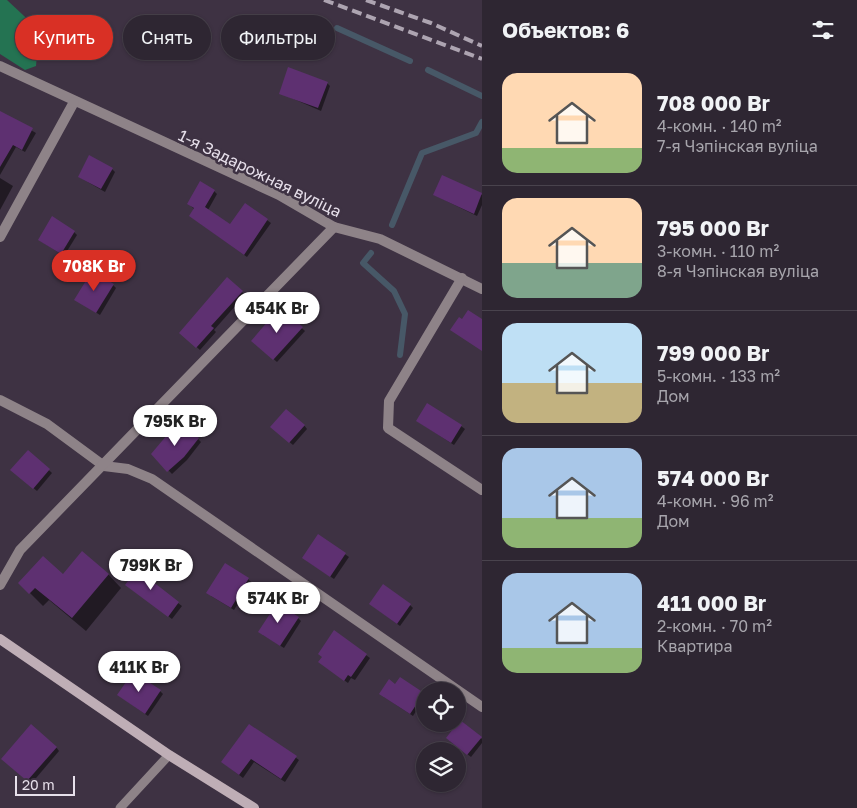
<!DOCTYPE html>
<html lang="ru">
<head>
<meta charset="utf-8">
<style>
  :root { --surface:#2e2632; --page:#3a323e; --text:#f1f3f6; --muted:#a7a5ac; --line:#49434d; --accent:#d93025 }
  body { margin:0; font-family:"Golos Text",sans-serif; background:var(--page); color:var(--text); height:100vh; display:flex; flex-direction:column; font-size:19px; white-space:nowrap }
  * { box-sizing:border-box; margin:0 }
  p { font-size:16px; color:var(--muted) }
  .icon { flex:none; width:28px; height:28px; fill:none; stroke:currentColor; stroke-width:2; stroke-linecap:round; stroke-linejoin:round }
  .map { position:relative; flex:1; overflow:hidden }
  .drawer { display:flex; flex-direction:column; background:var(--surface); width:375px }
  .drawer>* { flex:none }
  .top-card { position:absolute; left:15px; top:15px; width:391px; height:45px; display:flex; gap:10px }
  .tools { position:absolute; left:416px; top:682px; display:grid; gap:10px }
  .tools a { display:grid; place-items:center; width:50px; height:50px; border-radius:50%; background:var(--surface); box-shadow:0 1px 4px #0004,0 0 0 1px var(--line); font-size:25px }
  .scale { position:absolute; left:15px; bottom:12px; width:60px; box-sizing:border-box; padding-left:5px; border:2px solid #e7e0eb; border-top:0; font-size:14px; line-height:18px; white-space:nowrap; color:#e7e0eb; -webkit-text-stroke:4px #3e3243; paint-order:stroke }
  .price { position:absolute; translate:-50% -42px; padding:0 11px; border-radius:18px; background:#fff; color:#222; font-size:16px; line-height:32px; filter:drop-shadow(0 1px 2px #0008) }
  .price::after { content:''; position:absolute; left:50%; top:30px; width:15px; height:11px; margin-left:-8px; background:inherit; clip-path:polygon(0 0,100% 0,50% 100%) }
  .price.selected { background:var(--accent); color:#fff }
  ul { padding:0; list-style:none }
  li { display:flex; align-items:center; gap:15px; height:125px; padding:0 20px }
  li+li { border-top:1px solid var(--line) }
  li span { display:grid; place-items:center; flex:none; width:140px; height:100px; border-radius:15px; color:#555 }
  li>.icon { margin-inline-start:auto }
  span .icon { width:60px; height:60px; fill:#fffc; stroke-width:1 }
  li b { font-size:21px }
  h2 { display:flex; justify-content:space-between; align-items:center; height:60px; padding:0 20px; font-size:21px }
  .tag { padding:0 18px; border-radius:22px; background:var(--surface); box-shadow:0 1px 4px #0004,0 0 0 1px var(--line); font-size:18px; line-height:45px }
  .tag.selected { background:var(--accent); color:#fff }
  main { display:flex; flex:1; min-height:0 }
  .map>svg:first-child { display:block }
  .forest { fill:#247352 }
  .shadow { fill:#0007 }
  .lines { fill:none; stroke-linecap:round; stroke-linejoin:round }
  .stream { stroke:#475867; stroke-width:6 }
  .building { fill:#5e3071 }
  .service { stroke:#8e8388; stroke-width:9 }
  .minor { stroke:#8e8388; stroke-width:10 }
  .secondary { stroke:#bfaeb6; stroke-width:10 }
  .rail { stroke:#ada4b1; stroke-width:4; stroke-dasharray:10 5; stroke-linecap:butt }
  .labels { text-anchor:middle; stroke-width:5; stroke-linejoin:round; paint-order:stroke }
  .street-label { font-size:16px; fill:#e7e0eb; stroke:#3e3243 }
</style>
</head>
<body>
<main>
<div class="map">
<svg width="482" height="808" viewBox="0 0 482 808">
  <rect width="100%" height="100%" fill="#3e3243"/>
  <!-- forest -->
  <path class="forest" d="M0,0H7L39,30L36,66L25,70L0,54Z"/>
  <!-- shadow -->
  <g class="shadow">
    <path d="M327,83L330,86L321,111L280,93Z"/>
    <path d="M2,113L36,133L25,152L16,147L0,175V117Z"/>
    <path d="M112,169L115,172L105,192L79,177Z"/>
    <path d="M442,177L482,195V205L477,216L434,195Z"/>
    <path d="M0,178L13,186L0,210Z"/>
    <path d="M214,191L217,194L208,210L230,226L245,204L271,223L247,257L190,216L194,209L189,204Z"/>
    <path d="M74,232L77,235L64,256L39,240Z"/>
    <path d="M228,279L245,295L214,330L216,332L200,350L181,333Z"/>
    <path d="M113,285L116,288L100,315L76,300Z"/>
    <path d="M281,309L305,331L277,362L256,344Z"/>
    <path d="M417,421L461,426L465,429L454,445Z"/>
    <path d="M304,425L307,429L293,445L275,430Z"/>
    <path d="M198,439L201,442L187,460L172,474L153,454Z"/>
    <path d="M28,451L52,473L37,491L15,473Z"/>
    <path d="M319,536L349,557L334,579L307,561Z"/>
    <path d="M108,574L121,588L86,631L49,600L43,606L20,583L63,576Z"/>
    <path d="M154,578L157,581L154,585L182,606L172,619L130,588Z"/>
    <path d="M248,579L251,582L234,610L211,596Z"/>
    <path d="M410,605L413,608L400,626L374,607Z"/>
    <path d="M298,618L301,621L284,648L263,635Z"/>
    <path d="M334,632L370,658L355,680L351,678L348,683L323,665Z"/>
    <path d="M396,685L425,697L413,716L384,697Z"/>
    <path d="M160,691L163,694L148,716L118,695Z"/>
    <path d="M460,721L482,739V743L471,757L450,741Z"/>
    <path d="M250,725L299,760L285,782L254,762L243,778L226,765Z"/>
    <path d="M56,747L59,751L31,784L6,762Z"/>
  </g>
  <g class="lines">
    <!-- stream -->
    <g class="stream">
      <path d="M337,28L410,61"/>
      <path d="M428,70L482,96"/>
      <path d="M392,225L422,153L476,133L482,122"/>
      <path d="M371,253L363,263L394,291L405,314L400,355"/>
    </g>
  </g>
  <!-- building -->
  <g class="building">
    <path d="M288,67L328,82L318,108L279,94Z"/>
    <path d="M0,111L33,128L22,150L13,145L0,167Z"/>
    <path d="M89,155L113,168L101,189L78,177Z"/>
    <path d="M442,175L482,193L474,214L433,195Z"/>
    <path d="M200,181L215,190L205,207L230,224L245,203L268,219L244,255L189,216L194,208L187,204Z"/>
    <path d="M52,216L75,231L61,254L38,240Z"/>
    <path d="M92,271L114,284L96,313L74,300Z"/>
    <path d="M227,277L243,291L211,326L214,328L196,348L179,333Z"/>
    <path d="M280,307L303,327L273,360L251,341Z"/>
    <path d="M468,310L482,319V351L450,330L459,317L462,319Z"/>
    <path d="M427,403L462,425L451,443L416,421Z"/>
    <path d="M286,409L305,425L289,443L270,427Z"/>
    <path d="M178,422L199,438L184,457L167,472L151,454Z"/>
    <path d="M28,450L50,469L33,489L10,470Z"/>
    <path d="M318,534L346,553L330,577L302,558Z"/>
    <path d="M82,551L109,574L72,618L35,588L29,594L18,583L43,556L63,574Z"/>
    <path d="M225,563L249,578L231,608L206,593Z"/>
    <path d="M140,565L155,577L152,581L179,602L168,617L125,585Z"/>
    <path d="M383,584L411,604L397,624L369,604Z"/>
    <path d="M277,603L299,617L280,646L258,632Z"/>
    <path d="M334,630L367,654L351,677L348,675L344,681L318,662L322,657L318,654Z"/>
    <path d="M133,672L161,690L145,714L117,695Z"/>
    <path d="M400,677L424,693L410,714L379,694L389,679L395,684Z"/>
    <path d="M460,720L482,737L467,755L446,738Z"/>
    <path d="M31,724L57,747L27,781L1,759Z"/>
    <path d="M249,724L297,756L281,779L251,759L239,775L221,762Z"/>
  </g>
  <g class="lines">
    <!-- service -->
    <path class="service" d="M120,808L169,755"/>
    <!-- minor -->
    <g class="minor">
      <path d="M0,66L279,195L334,227L380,239L482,289"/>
      <path d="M0,237L74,102"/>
      <path d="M462,278L389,401L388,428L482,490"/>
      <path d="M0,400L47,424L104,466L128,469L152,479L482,707"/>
      <path d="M0,585L20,550L334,227"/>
    </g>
    <!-- secondary -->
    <path class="secondary" d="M0,639L169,755L254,808"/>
    <!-- rail -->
    <g class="rail">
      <path d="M324,0L482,59"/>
      <path d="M366,0L431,23L482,46"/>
    </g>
  </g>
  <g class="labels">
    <!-- street labels -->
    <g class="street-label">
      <text transform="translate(260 173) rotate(26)" y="6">1-я Задарожная вуліца</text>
    </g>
  </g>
</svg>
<div class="tools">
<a><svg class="icon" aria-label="locate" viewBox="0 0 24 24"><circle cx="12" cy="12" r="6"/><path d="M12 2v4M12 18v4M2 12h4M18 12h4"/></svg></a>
<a><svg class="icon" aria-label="layers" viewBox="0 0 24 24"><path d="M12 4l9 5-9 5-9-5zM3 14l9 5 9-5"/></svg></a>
</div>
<div class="scale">20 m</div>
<b class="price selected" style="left:94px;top:292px">708K Br</b>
<b class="price" style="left:277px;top:334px">454K Br</b>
<b class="price" style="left:175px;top:447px">795K Br</b>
<b class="price" style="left:151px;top:591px">799K Br</b>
<b class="price" style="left:278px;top:624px">574K Br</b>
<b class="price" style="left:139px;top:693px">411K Br</b>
<div class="top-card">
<a class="tag selected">Купить</a>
<a class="tag">Снять</a>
<a class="tag">Фильтры</a>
</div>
</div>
<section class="drawer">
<h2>Объектов: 6<svg class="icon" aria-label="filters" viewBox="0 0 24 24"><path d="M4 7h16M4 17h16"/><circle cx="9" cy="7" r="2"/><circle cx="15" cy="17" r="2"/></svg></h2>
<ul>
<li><span style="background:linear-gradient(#ffd9b3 75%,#8fb573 0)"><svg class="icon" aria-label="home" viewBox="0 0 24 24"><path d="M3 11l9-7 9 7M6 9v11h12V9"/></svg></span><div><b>708 000 Br</b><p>4-комн. · 140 m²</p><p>7-я Чэпінская вуліца</p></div></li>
<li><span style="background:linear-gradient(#ffd9b3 65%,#7fa58c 0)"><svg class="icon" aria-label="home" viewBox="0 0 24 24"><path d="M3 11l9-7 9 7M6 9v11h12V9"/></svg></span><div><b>795 000 Br</b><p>3-комн. · 110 m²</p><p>8-я Чэпінская вуліца</p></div></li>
<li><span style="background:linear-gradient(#bfe0f5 60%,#c2b280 0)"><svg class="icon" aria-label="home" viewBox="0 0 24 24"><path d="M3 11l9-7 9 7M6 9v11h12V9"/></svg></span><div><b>799 000 Br</b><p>5-комн. · 133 m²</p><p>Дом</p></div></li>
<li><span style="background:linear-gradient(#a9c7e8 70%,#8fb573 0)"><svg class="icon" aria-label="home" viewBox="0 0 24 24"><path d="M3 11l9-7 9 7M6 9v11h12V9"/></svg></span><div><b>574 000 Br</b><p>4-комн. · 96 m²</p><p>Дом</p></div></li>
<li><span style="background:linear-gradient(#a9c7e8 75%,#8fb573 0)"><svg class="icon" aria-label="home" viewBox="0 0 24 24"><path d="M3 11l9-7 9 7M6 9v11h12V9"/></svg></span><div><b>411 000 Br</b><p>2-комн. · 70 m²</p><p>Квартира</p></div></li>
</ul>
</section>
</main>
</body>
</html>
